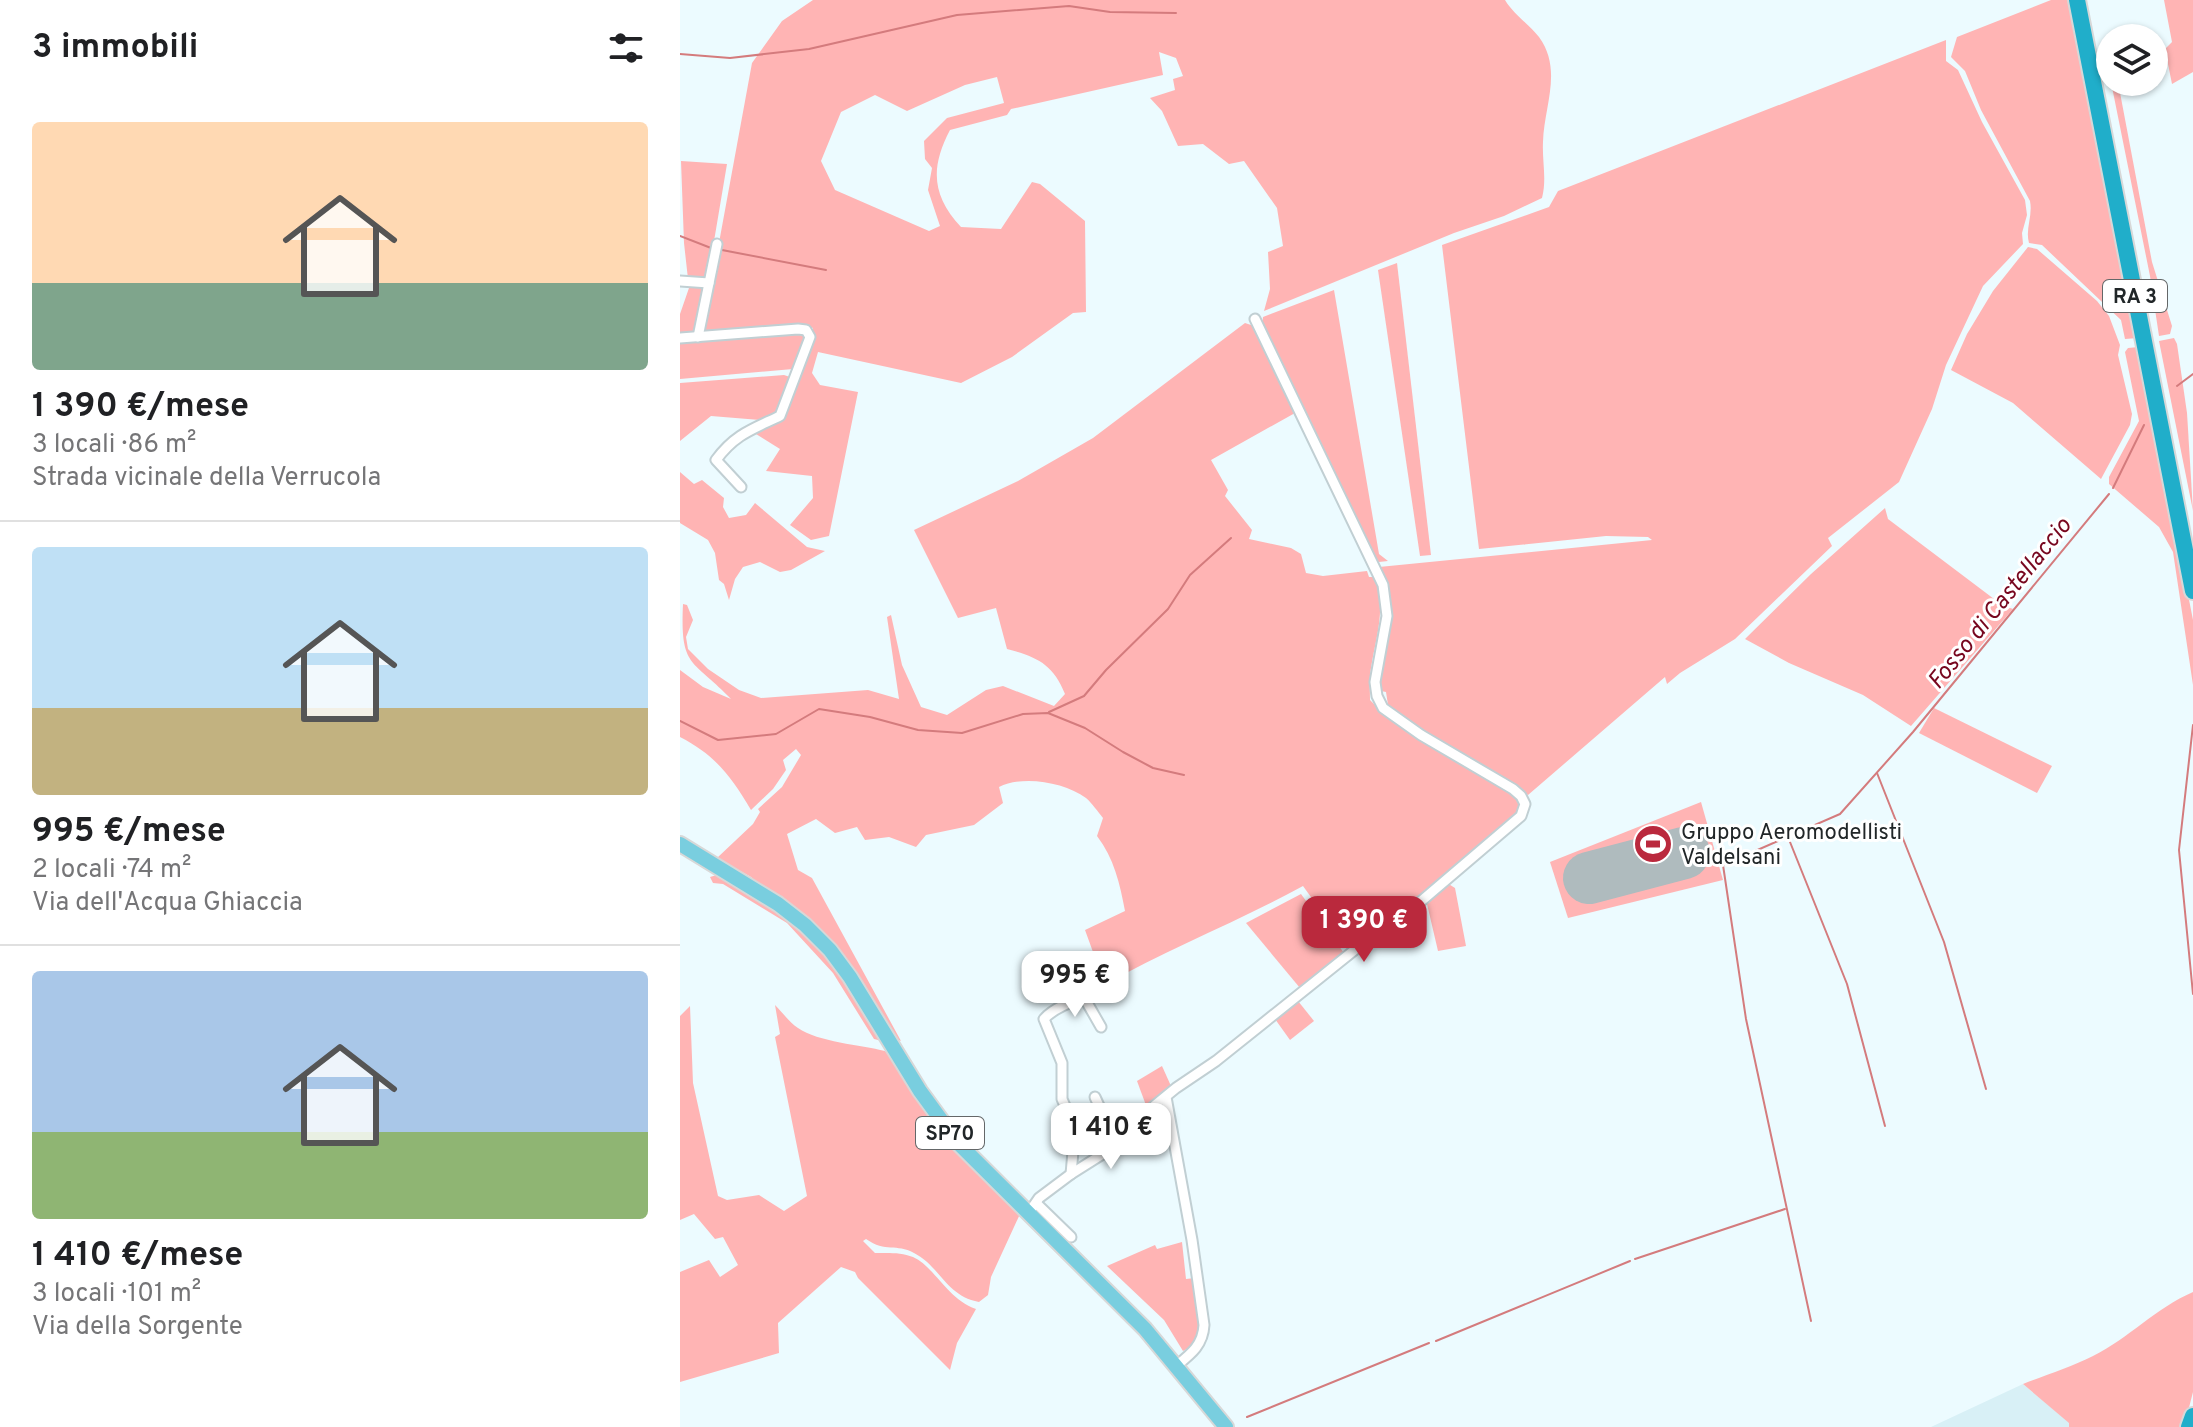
<!DOCTYPE html>
<html lang="it">
<head>
<meta charset="utf-8">
<style>
  :root { --surface:#fff; --page:#f6f6f6; --text:#202124; --muted:#757577; --line:#e0e0e0; --accent:#ba293d }
  body { margin:0; font-family:Overpass,sans-serif; background:var(--page); color:var(--text); height:100vh; display:flex; flex-direction:column; font-size:30px; white-space:nowrap }
  * { box-sizing:border-box; margin:0 }
  p { font-size:26px; color:var(--muted) }
  .icon { flex:none; width:44px; height:44px; fill:none; stroke:currentColor; stroke-width:2; stroke-linecap:round; stroke-linejoin:round }
  .map { position:relative; flex:1; overflow:hidden }
  .side { display:flex; flex-direction:column; background:var(--surface); width:680px }
  .side>* { flex:none }
  .fabs { position:absolute; left:1416px; top:24px; display:grid; gap:16px }
  .fabs a { display:grid; place-items:center; width:72px; height:72px; border-radius:50%; background:var(--surface); box-shadow:0 2px 6px #0004; font-size:40px }
  .price { position:absolute; translate:-50% -68px; padding:0 18px; border-radius:16px; background:#fff; color:#222; font-size:26px; line-height:52px; filter:drop-shadow(0 2px 4px #0008) }
  .price::after { content:''; position:absolute; left:50%; top:48px; width:24px; height:18px; margin-left:-12px; background:inherit; clip-path:polygon(0 0,100% 0,50% 100%) }
  .price.selected { background:var(--accent); color:#fff }
  ul { padding:0; list-style:none }
  li { display:grid; align-content:center; gap:16px; height:424px; padding:0 32px }
  li+li { border-top:2px solid var(--line) }
  li span { display:grid; place-items:center; height:248px; border-radius:8px; color:#555 }
  li>.icon { margin-inline-start:auto }
  span .icon { width:144px; height:144px; fill:#fffc; stroke-width:1 }
  li b { font-size:34px }
  h2 { display:flex; justify-content:space-between; align-items:center; height:96px; padding:0 32px; font-size:34px }
  main { display:flex; flex:1; min-height:0 }
  .map>svg:first-child { display:block }
  .built { fill:#d8f0f6 }
  .green { fill:#ffb4b4; fill-rule:evenodd }
  .lines { fill:none; stroke-linecap:round; stroke-linejoin:round }
  .stream { stroke:#d47b7d; stroke-width:2 }
  .runway { stroke:#afbbbe; stroke-width:52 }
  .street-casing { stroke:#c1cfd3; stroke-width:13 }
  .primary-casing { stroke:#d7d8d8; stroke-width:18 }
  .highway-casing { stroke:#d7d8d8; stroke-width:20 }
  .street { stroke:#fff; stroke-width:9 }
  .primary { stroke:#79cedf; stroke-width:14 }
  .highway { stroke:#20aeca; stroke-width:16 }
  .labels { text-anchor:middle; stroke-width:6; stroke-linejoin:round; paint-order:stroke }
  .shield { fill:#fff; stroke:#646768; stroke-width:2 }
  .shield-label { font-size:20px; font-weight:bold; fill:#212628 }
  .poi-label { font-size:22px; fill:#212628; stroke:#fff; text-anchor:start }
  .water-label { font-size:24px; font-style:italic; fill:#77061e; stroke:#fff }
</style>
</head>
<body>
<main>
<section class="side">
<h2>3 immobili<svg class="icon" aria-label="filters" viewBox="0 0 24 24"><path d="M4 7h16M4 17h16"/><circle cx="9" cy="7" r="2"/><circle cx="15" cy="17" r="2"/></svg></h2>
<ul>
<li><span style="background:linear-gradient(#ffd9b3 65%,#7fa58c 0)"><svg class="icon" aria-label="home" viewBox="0 0 24 24"><path d="M3 11l9-7 9 7M6 9v11h12V9"/></svg></span><div><b>1 390 €/mese</b><p>3 locali · 86 m²</p><p>Strada vicinale della Verrucola</p></div></li>
<li><span style="background:linear-gradient(#bfe0f5 65%,#c2b280 0)"><svg class="icon" aria-label="home" viewBox="0 0 24 24"><path d="M3 11l9-7 9 7M6 9v11h12V9"/></svg></span><div><b>995 €/mese</b><p>2 locali · 74 m²</p><p>Via dell'Acqua Ghiaccia</p></div></li>
<li><span style="background:linear-gradient(#a9c7e8 65%,#8fb573 0)"><svg class="icon" aria-label="home" viewBox="0 0 24 24"><path d="M3 11l9-7 9 7M6 9v11h12V9"/></svg></span><div><b>1 410 €/mese</b><p>3 locali · 101 m²</p><p>Via della Sorgente</p></div></li>
</ul>
</section>
<div class="map">
<svg width="1513" height="1427" viewBox="0 0 1513 1427">
  <rect width="100%" height="100%" fill="#ecfbff"/>
  <!-- built -->
  <path class="built" d="M1343,1384L1390,1423L1389,1427H1251Z"/>
  <!-- green -->
  <g class="green">
    <path d="M133,0H825C834,15 849,24 859,37C883,70 864,106 863,142C862,161 867,179 862,198L824,216L774,233L584,311L590,289L588,252L603,246L597,208L564,161L549,164L523,144L498,146L482,111L470,98L495,90L493,79L503,76L496,58L479,52L483,75L331,109L327,115L270,130C250,168 252,196 281,227L321,229L352,182L360,184L405,221L406,312L393,313L332,357L281,383L138,352L132,373L140,385L178,392L149,536L131,540L110,525L133,498L132,476L86,471L100,449L76,434L98,422L130,346L133,328L125,326L26,333L23,330L72,63L102,21ZM317,77L324,103L267,118L244,141L245,159L252,168L248,190L260,226L249,231L155,190L141,161L161,112L195,95L227,111L285,85Z"/>
    <path d="M1371,0H1389L1458,338L1445,339L1441,320L1362,245L1349,243C1345,229 1353,216 1350,201L1301,110L1285,71L1271,57L1277,37Z"/>
    <path d="M1484,0H1513V72L1492,84L1485,49L1492,42Z"/>
    <path d="M1266,40V61L1278,70L1302,122L1345,200L1347,215L1342,233L1343,244L1303,286L1266,365L1252,409L1219,482L1148,538L1152,546L1055,639L1000,673L987,684L985,677L848,795L723,719L708,705L706,692L701,691L699,684L712,612L709,594L699,567L972,540L968,537L926,536L799,549L762,245L869,207L878,191Z"/>
    <path d="M1431,82H1438L1472,262L1492,326L1490,334L1479,336L1470,276Z"/>
    <path d="M1,161L47,164L32,253L14,333L0,334V314L9,288L4,243Z"/>
    <path d="M1348,247L1357,249L1417,301L1429,316L1440,345L1438,355L1452,414L1450,425L1421,479L1333,403L1271,370L1287,334L1313,291Z"/>
    <path d="M717,263L751,555L740,556L698,270Z"/>
    <path d="M654,290L699,554L708,561L699,562L693,557L582,327L583,317Z"/>
    <path d="M565,323L574,326L615,413L531,460L548,490L545,496L572,530L569,539L611,548L621,554L626,573L643,576L687,571L689,577H694C707,608 696,636 691,668C689,678 690,690 690,700L702,712L830,791L838,800L840,808L834,817L747,891L669,950L623,886C558,922 489,948 425,985L405,930L445,911C440,884 434,858 417,836L423,818C418,812 412,803 406,798C384,782 343,775 319,787L323,803L294,825L246,835L236,847L209,837L185,840L177,827L155,833L136,819L107,834L118,870L132,878L221,1041L213,1038L175,975L71,877L37,858L73,824L80,812L78,809L102,787L121,755L116,749L103,760L106,770L93,789L71,810C51,776 35,755 0,737V670L23,687L51,699C12,658 0,669 3,604L7,605L13,620L6,637L8,649L28,669L59,690L81,698L188,690L219,699L207,617L211,615L222,665L241,707L267,715L306,690L323,686L374,706L385,694C373,664 357,657 327,649L316,608L278,618L234,530L338,481L413,438Z"/>
    <path d="M122,332L126,338L113,369L0,379V341Z"/>
    <path d="M1494,338L1497,344L1507,413L1513,511L1479,341Z"/>
    <path d="M1459,347L1513,620V685L1493,552L1479,527L1429,484V477L1459,421L1445,352L1448,348Z"/>
    <path d="M104,375L110,377L95,413L80,420L31,416L0,441V383Z"/>
    <path d="M0,472L14,484L22,480L44,498L43,507L49,518L66,515L75,503L127,547L145,551L111,570L100,572L80,562L63,567L55,579L49,600L44,584L39,580L35,553L28,540L0,523Z"/>
    <path d="M1205,508L1208,519L1322,605L1333,609L1231,726L1183,695L1109,663L1065,639L1131,574Z"/>
    <path d="M1254,708L1372,766L1357,793L1239,733Z"/>
    <path d="M1021,802L1043,880L888,918L870,862Z"/>
    <path d="M40,874C83,902 129,928 160,971C176,993 188,1018 202,1041L194,1039L153,973L107,923L43,884L33,883L30,877Z"/>
    <path d="M767,883L775,888L786,946L758,951L747,904L750,902L749,898Z"/>
    <path d="M621,894L664,953L620,988L566,923Z"/>
    <path d="M618,1001L634,1021L610,1040L595,1019Z"/>
    <path d="M95,1005C102,1012 109,1022 118,1028C138,1042 181,1045 205,1051L340,1214L311,1277L308,1295L299,1302C266,1296 260,1266 234,1253C216,1243 206,1253 186,1239L183,1241L195,1253C208,1253 221,1252 233,1257C255,1267 266,1298 296,1309L277,1343L270,1370L178,1278L175,1272L161,1267L98,1323L99,1353L0,1382V1272L29,1260L40,1277L58,1265L43,1237L35,1239L14,1214L0,1220V1016L10,1006L13,1083L38,1196L47,1200L79,1195L104,1211L127,1196L95,1037L100,1034Z"/>
    <path d="M482,1066L491,1086L467,1108L457,1081Z"/>
    <path d="M502,1242L506,1279L515,1278C518,1302 530,1338 503,1351L484,1320L427,1266L475,1245L477,1249Z"/>
    <path d="M1513,1292V1392L1504,1427H1389V1423L1343,1384C1366,1375 1391,1367 1413,1356C1449,1338 1476,1308 1513,1292Z"/>
  </g>
  <g class="lines">
    <!-- stream -->
    <g class="stream">
      <path d="M0,54L50,58L129,49L277,15L389,6L430,12L496,13"/>
      <path d="M0,236L31,248"/>
      <path d="M42,250L146,270"/>
      <path d="M1497,386L1513,374"/>
      <path d="M1433,488L1464,425"/>
      <path d="M369,712L404,696L426,670L488,609L510,575L551,538"/>
      <path d="M0,721L38,740L96,734L139,709L190,717L238,730L282,733L343,714L368,713L405,728L443,752L473,768L504,775"/>
      <path d="M1513,725L1499,850L1513,994"/>
      <path d="M1197,773L1264,942L1306,1089"/>
      <path d="M1108,837L1167,984L1205,1126"/>
      <path d="M955,1259L1105,1209"/>
      <path d="M1131,1321L1066,1019L1043,865L1160,814L1233,732L1429,494"/>
      <path d="M756,1341L950,1261"/>
      <path d="M567,1417L749,1343"/>
    </g>
    <!-- runway -->
    <path class="runway" d="M909,878L1004,853"/>
    <!-- street casing -->
    <g class="street-casing">
      <g id="street">
        <path d="M0,281L29,283"/>
        <path d="M18,337L37,244"/>
        <path d="M0,338L118,329L126,330L130,337L100,416C73,429 55,434 36,460L61,487"/>
        <path d="M415,1097L437,1145"/>
        <path d="M486,1097L512,1240L524,1325C523,1345 511,1354 496,1366"/>
        <path d="M391,1174L395,1129L382,1099V1063L364,1019C373,1009 392,1000 405,999L421,1027"/>
        <path d="M357,1204L391,1237"/>
        <path d="M348,1214L359,1198L391,1174L437,1145L474,1106L496,1088L536,1061L697,932L739,903L841,816L845,804L841,796L833,789L741,735L703,708L697,696L695,682L707,616L703,585L575,319"/>
      </g>
    </g>
    <!-- primary casing -->
    <g class="primary-casing">
      <path id="primary" d="M0,844L98,904L125,925L150,950L170,977L240,1091L278,1143L465,1329L546,1427"/>
    </g>
    <!-- highway casing -->
    <g class="highway-casing">
      <g id="highway">
        <path d="M1397,0L1513,591"/>
        <path d="M1509,1427L1513,1416"/>
      </g>
    </g>
    <!-- street -->
    <use href="#street" class="street"/>
    <!-- primary -->
    <use href="#primary" class="primary"/>
    <!-- highway -->
    <use href="#highway" class="highway"/>
  </g>
  <!-- icons -->
  <defs>
    <g id="stadium-disc" transform="scale(2)"><circle r="9.5" fill="#ba293d" stroke="#fff"/><path d="M0-5a6.5 5 0 1 0 0 10a6.5 5 0 1 0 0-10ZM-3.5-1.8h7v3.6h-7Z" fill="#fff"/></g>
  </defs>
  <g fill-rule="evenodd">
    <use href="#stadium-disc" x="973" y="844"/>
  </g>
  <g class="labels">
    <!-- shield labels -->
    <g class="shield">
      <rect x="1423" y="280" width="64" height="32" rx="6"/>
      <rect x="236" y="1117" width="68" height="32" rx="6"/>
    </g>
    <g class="shield-label">
      <text x="1455" y="303">RA 3</text>
      <text x="270" y="1140">SP70</text>
    </g>
    <!-- poi labels -->
    <g class="poi-label">
      <text x="1001" y="839">Gruppo Aeromodellisti<tspan x="1001" dy="25">Valdelsani</tspan></text>
    </g>
    <!-- water labels -->
    <g class="water-label">
      <text transform="translate(1319 603) rotate(-51)" y="8">Fosso di Castellaccio</text>
    </g>
  </g>
</svg>
<div class="fabs">
<a><svg class="icon" aria-label="layers" viewBox="0 0 24 24"><path d="M12 4l9 5-9 5-9-5zM3 14l9 5 9-5"/></svg></a>
</div>
<b class="price selected" style="left:684px;top:964px">1 390 €</b>
<b class="price" style="left:395px;top:1019px">995 €</b>
<b class="price" style="left:431px;top:1171px">1 410 €</b>
</div>
</main>
</body>
</html>
